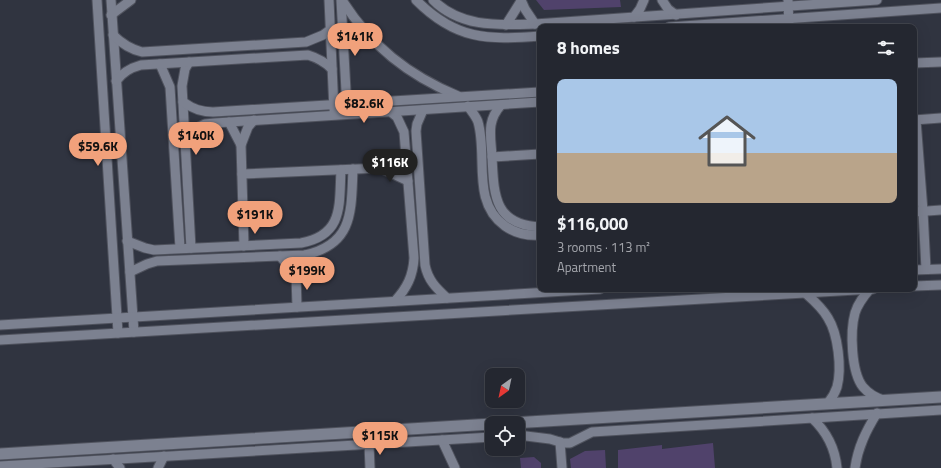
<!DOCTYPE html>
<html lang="en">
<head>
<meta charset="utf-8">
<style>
  :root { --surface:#242730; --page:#2c2f38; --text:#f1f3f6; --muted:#a3a5ab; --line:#41444c; --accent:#f1a17b }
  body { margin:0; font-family:"Titillium Web",sans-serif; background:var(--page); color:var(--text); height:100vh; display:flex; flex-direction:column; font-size:15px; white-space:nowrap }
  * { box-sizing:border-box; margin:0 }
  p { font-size:13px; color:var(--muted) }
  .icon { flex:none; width:22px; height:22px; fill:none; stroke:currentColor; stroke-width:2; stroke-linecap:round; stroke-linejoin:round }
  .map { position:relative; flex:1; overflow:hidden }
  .sheet { position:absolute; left:537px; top:24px; width:380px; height:268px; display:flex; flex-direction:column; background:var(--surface); border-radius:8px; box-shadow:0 4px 16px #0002,0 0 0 1px var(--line) }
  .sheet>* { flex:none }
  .needle { width:26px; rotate:213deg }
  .fabs { position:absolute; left:485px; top:368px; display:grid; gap:8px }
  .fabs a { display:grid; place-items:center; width:40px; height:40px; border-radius:8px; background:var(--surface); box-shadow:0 4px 16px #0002,0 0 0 1px var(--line); font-size:20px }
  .price { position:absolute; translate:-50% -34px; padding:0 9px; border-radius:14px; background:var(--accent); color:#111; font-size:13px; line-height:26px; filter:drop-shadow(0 1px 2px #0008) }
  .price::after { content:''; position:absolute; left:50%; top:24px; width:12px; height:9px; margin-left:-6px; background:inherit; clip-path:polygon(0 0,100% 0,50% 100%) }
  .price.selected { background:#222; color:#fff }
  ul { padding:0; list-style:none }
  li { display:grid; align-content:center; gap:8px; height:212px; padding:0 20px }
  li+li { border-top:1px solid var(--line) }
  li span { display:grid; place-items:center; height:124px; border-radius:8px; color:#555 }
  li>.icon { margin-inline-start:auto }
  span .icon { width:72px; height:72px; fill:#fffc; stroke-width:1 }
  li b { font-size:17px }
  h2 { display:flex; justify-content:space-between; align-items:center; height:48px; padding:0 20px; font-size:17px }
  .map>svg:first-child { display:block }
  .building { fill:#50426b }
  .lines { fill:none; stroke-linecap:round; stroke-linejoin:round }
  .minor-casing { stroke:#4f525d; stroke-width:11 }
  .tertiary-casing { stroke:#4f525d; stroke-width:13 }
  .minor { stroke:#7c8190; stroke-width:9 }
  .tertiary { stroke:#7c8190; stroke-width:11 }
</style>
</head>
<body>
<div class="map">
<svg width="941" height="468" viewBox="0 0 941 468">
  <rect width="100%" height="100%" fill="#303440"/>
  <!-- building -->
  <g class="building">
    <path d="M536,0H620L621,7L544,10Z"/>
    <path d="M713,443L715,468H618V450L662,445V449Z"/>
    <path d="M605,450L606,468H571L570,459L585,451Z"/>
    <path d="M534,457L541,463V468H521L520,458Z"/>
  </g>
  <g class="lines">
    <!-- minor casing -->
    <g class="minor-casing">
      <g id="minor">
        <path d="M97,0L118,333"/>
        <path d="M111,0L134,332"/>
        <path d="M329,0L334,110"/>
        <path d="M341,0L347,109"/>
        <path d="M342,0C371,46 408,75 458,96"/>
        <path d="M416,0C456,40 487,40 540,36"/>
        <path d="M433,0C461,28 499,25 535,24L877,0"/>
        <path d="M521,0L525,9L535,24"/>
        <path d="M662,0L668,9L676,15"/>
        <path d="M788,0L789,27"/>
        <path d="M111,15L131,0"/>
        <path d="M634,17L640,9L644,0"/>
        <path d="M506,25L521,1"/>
        <path d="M669,27L941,8"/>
        <path d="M113,35C122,44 130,49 142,52L306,42L323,35L330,30"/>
        <path d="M189,62L185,69L182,86L191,248"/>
        <path d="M914,63L941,62"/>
        <path d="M160,64L170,87L180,248"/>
        <path d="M116,81C123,72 130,68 141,65L308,55C318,58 325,62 332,69"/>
        <path d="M183,102C193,109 201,112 213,112L540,92"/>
        <path d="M501,105C486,122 491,136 492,157C494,193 493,225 540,227"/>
        <path d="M468,106C471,111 476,116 478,122C488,156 471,202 505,226C515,233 528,236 540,235"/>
        <path d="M423,110L417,124L416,131L425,265C428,280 436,288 447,298"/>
        <path d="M391,112L397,117L404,132L414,258C413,276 407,288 395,301"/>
        <path d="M914,120L941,118"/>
        <path d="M916,120L923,211L926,269"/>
        <path d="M229,122L241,145"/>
        <path d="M185,134L205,124L215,123L540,102"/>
        <path d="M492,157L540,154"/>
        <path d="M380,168L408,181"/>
        <path d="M242,174L380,168L406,156"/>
        <path d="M914,212L941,210"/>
        <path d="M127,241L145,248L154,250L301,243C344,235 339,205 341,170"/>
        <path d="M244,246L241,145L248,127L254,120"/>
        <path d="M280,256L296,275"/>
        <path d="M914,270L941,269"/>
        <path d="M130,272L147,264L157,261L305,255C354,244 351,211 353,169"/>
        <path d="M914,286L941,285"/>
        <path d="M870,289C864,296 858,303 855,313C850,331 851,372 863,387C869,394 876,398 884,400"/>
        <path d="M803,291C812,299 822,307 828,318C838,334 842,368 837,387C835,393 832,398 828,403"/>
        <path d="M297,307L296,275L305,255"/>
        <path d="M0,325L600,289"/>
        <path d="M0,340L873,289"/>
        <path d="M812,418C827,432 835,448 837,468"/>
        <path d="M518,436H526L550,439L563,443H570L592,432L941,410"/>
        <path d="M442,440L455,468"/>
        <path d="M560,442L562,468"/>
        <path d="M369,444L370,468"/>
        <path d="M113,459L120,468"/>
        <path d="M0,466L492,437"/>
        <path d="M158,468L164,456"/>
        <path d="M855,468C858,447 866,431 877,413"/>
      </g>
    </g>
    <!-- tertiary casing -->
    <g class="tertiary-casing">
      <g id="tertiary">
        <path d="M512,423L941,397"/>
        <path d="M0,454L492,424"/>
      </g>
    </g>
    <!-- minor -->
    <use href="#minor" class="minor"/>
    <!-- tertiary -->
    <use href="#tertiary" class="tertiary"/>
  </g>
</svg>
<div class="fabs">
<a><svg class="needle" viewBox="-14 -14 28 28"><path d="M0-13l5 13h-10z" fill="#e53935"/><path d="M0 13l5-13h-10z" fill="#a3a5ab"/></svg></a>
<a><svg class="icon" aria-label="locate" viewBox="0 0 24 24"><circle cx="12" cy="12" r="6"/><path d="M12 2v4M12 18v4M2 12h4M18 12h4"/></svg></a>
</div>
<b class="price" style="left:355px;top:57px">$141K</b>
<b class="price" style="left:364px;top:124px">$82.6K</b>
<b class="price" style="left:196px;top:156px">$140K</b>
<b class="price" style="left:98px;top:167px">$59.6K</b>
<b class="price selected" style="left:390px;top:183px">$116K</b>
<b class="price" style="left:255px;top:235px">$191K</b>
<b class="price" style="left:307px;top:291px">$199K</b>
<b class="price" style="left:380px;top:456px">$115K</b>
<section class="sheet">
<h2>8 homes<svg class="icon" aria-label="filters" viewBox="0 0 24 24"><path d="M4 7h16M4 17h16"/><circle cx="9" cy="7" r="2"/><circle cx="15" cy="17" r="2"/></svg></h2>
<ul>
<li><span style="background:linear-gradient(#a9c7e8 60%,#b9a48a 0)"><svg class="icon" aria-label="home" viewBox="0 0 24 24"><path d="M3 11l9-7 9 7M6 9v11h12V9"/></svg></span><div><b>$116,000</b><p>3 rooms · 113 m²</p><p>Apartment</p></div></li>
</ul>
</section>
</div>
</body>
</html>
